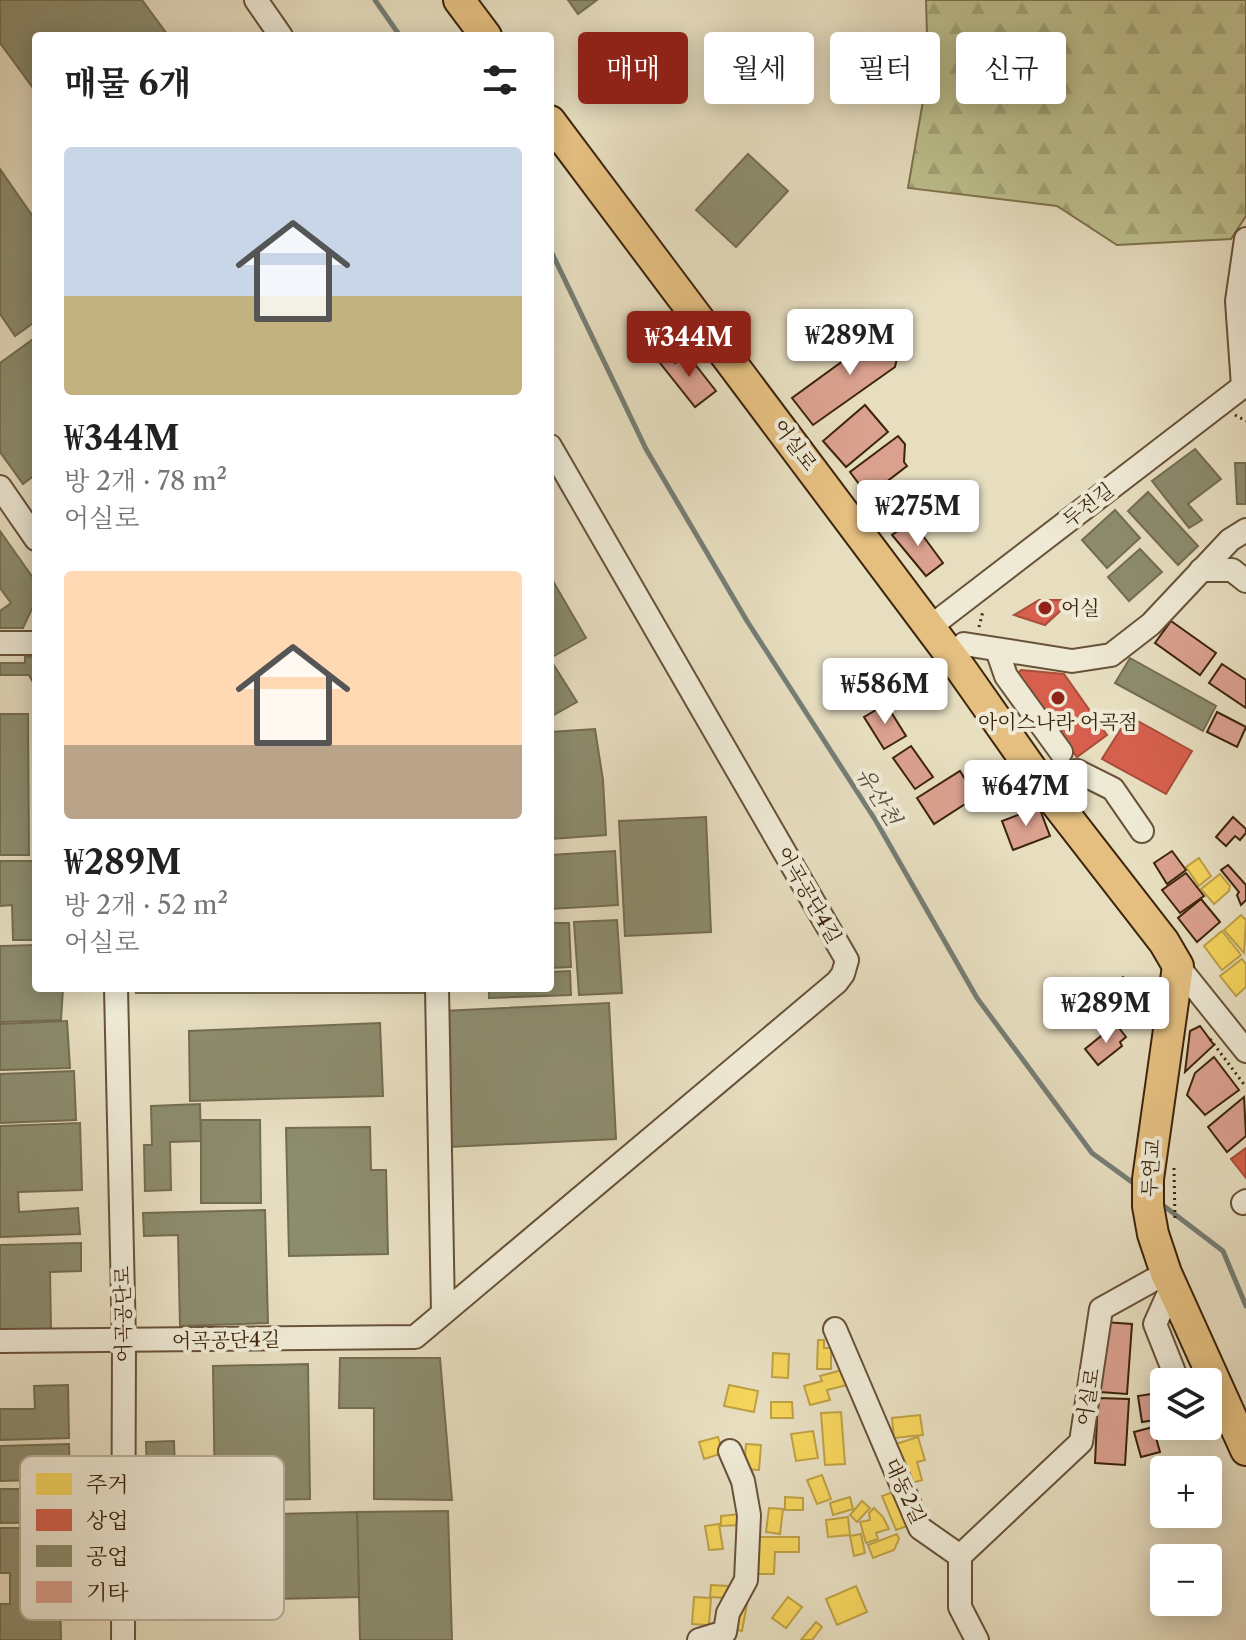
<!DOCTYPE html>
<html lang="ko">
<head>
<meta charset="utf-8">
<style>
  :root { --surface:#fff; --page:#f6f6f6; --text:#222; --muted:#767676; --accent:#8f2418 }
  body { margin:0; font-family:"Libre Caslon Text","Noto Serif KR",serif; background:var(--page); color:var(--text); height:100vh; display:flex; flex-direction:column; font-size:30px; white-space:nowrap }
  * { box-sizing:border-box; margin:0 }
  p { font-size:26px; color:var(--muted) }
  .icon { flex:none; width:44px; height:44px; fill:none; stroke:currentColor; stroke-width:2; stroke-linecap:round; stroke-linejoin:round }
  .map { position:relative; flex:1; overflow:hidden }
  .drawer { position:absolute; left:32px; top:32px; width:522px; height:960px; display:flex; flex-direction:column; background:var(--surface); border-radius:8px; box-shadow:0 4px 20px #0003 }
  .drawer>* { flex:none }
  .banner { position:absolute; left:578px; top:32px; width:548px; height:72px; display:flex; gap:16px }
  .fabs { position:absolute; left:1150px; top:1368px; display:grid; gap:16px }
  .fabs a { display:grid; place-items:center; width:72px; height:72px; border-radius:8px; background:var(--surface); box-shadow:0 4px 20px #0003; font-size:40px }
  .price { position:absolute; translate:-50% -68px; padding:0 18px; border-radius:8px; background:#fff; color:#222; font-size:26px; line-height:52px; filter:drop-shadow(0 2px 4px #0008) }
  .price::after { content:''; position:absolute; left:50%; top:48px; width:24px; height:18px; margin-left:-12px; background:inherit; clip-path:polygon(0 0,100% 0,50% 100%) }
  .price.on { background:var(--accent); color:#fff }
  ul { padding:0; list-style:none }
  li { display:grid; align-content:center; gap:16px; height:424px; padding:0 32px }
  li span { display:grid; place-items:center; height:248px; border-radius:8px; color:#555 }
  li>.icon { margin-inline-start:auto }
  span .icon { width:144px; height:144px; fill:#fffc; stroke-width:1 }
  li b { font-size:34px }
  h2 { display:flex; justify-content:space-between; align-items:center; height:96px; padding:0 32px; font-size:34px }
  .pill { padding:0 28px; border-radius:8px; background:var(--surface); box-shadow:0 4px 20px #0003; font-size:28px; line-height:72px }
  .pill.on { background:var(--accent); color:#fff }
  .map>svg:first-child { display:block }
  .forest { fill:url(#forest-firs); stroke:#7d724c; stroke-width:2 }
  .park { fill:url(#park-crowns); stroke:#7d724c; stroke-width:2 }
  .homes { fill:#f6d55c; stroke:#bea044; stroke-width:2 }
  .shops { fill:#d6604d; stroke:#a84e39; stroke-width:2 }
  .industry { fill:#8c8c6e; stroke:#746d50; stroke-width:2 }
  .lines { fill:none; stroke-linecap:round; stroke-linejoin:round }
  .stream { stroke:#757e75; stroke-width:5 }
  .building { fill:#dba18f; stroke:#3d240b; stroke-width:2 }
  .minor-casing { stroke:#685238; stroke-width:26 }
  .major-casing { stroke:#3d240b; stroke-width:34 }
  .path { stroke:#3d240b; stroke-width:3; stroke-dasharray:2 4; stroke-linecap:butt }
  .minor { stroke:#efead6; stroke-width:22 }
  .major { stroke:#e4bf80; stroke-width:30 }
  .poi-dot { fill:#8f2418; stroke:#efead6; stroke-width:3 }
  .labels { text-anchor:middle; stroke-width:8; stroke-linejoin:round; paint-order:stroke }
  .street-label { font-size:20px; fill:#3d240b; stroke:#efead6 }
  .poi-label { font-size:20px; fill:#3d240b; stroke:#efead6; text-anchor:start }
  .water-label { font-size:22px; font-style:italic; fill:#595140; stroke:#efead6 }
  .key { fill:#efead6; stroke:#baaf99; stroke-width:2 }
  .key-label { font-size:22px; fill:#3d240b }
</style>
</head>
<body>
<div class="map">
<svg width="1246" height="1640" viewBox="0 0 1246 1640">
  <defs>
    <pattern id="forest-firs" width="22" height="20" patternUnits="userSpaceOnUse" patternTransform="scale(2)"><rect width="22" height="20" fill="#bdbf8d"/><path d="M5 1l3.5 6h-7zM16 11l3.5 6h-7z" fill="#a3a478"/></pattern>
    <pattern id="park-crowns" width="20" height="18" patternUnits="userSpaceOnUse" patternTransform="scale(2)"><rect width="20" height="18" fill="#bdbf8d"/><path d="M2 6a3 3 0 1 1 6 0M12 15a3 3 0 1 1 6 0" fill="none" stroke="#a3a478"/></pattern>
  </defs>
  <rect width="100%" height="100%" fill="#e7dec0"/>
  <filter id="stains"><feTurbulence type="fractalNoise" baseFrequency=".0025" numOctaves="4"/><feColorMatrix values="0 0 0 0 .2 0 0 0 0 .09 0 0 0 0 .02 0 0 0 .5 -.17"/></filter>
  <radialGradient id="worn" r=".72"><stop offset=".6" stop-color="#630" stop-opacity="0"/><stop offset="1" stop-color="#630" stop-opacity=".3"/></radialGradient>
  <!-- forest -->
  <path class="forest" d="M926,0H1246V216L1231,239L1117,245L1057,206L908,188L928,72Z"/>
  <!-- park -->
  <rect class="park" x="136" y="988" width="294" height="5"/>
  <!-- homes -->
  <g class="homes">
    <path d="M1199,858L1211,876L1199,886L1186,867Z"/>
    <path d="M1220,874L1230,886L1229,891L1214,904L1201,889Z"/>
    <path d="M1241,915L1246,920L1244,953L1224,930Z"/>
    <path d="M1222,931L1241,955L1222,970L1204,946Z"/>
    <path d="M1242,959L1246,964V987L1236,996L1220,976Z"/>
    <path d="M818,1340H824V1348H831V1369H817Z"/>
    <path d="M773,1353L789,1354L788,1378L772,1377Z"/>
    <path d="M842,1370L847,1385L827,1390L830,1400L810,1405L804,1386L822,1381L820,1376Z"/>
    <path d="M729,1385L758,1391L754,1412L724,1406Z"/>
    <path d="M771,1402H792L793,1418H771Z"/>
    <path d="M841,1412L845,1464L825,1465L821,1413Z"/>
    <path d="M920,1415L923,1435L894,1438L892,1418Z"/>
    <path d="M813,1431L818,1458L796,1461L791,1434Z"/>
    <path d="M718,1437L723,1453L704,1459L699,1442Z"/>
    <path d="M918,1437L925,1460L917,1462L922,1480L908,1484L896,1444Z"/>
    <path d="M746,1444L761,1445L759,1470L744,1469Z"/>
    <path d="M822,1475L831,1499L817,1504L807,1480Z"/>
    <path d="M896,1491L910,1525L896,1530L882,1496Z"/>
    <path d="M785,1497L803,1498V1510H785Z"/>
    <path d="M850,1497L853,1509L833,1515L830,1503Z"/>
    <path d="M862,1501L870,1508L857,1522L850,1515Z"/>
    <path d="M769,1508L783,1509L780,1534L766,1532Z"/>
    <path d="M874,1508L883,1517L889,1529L876,1533L878,1539L866,1543L860,1522L870,1520L869,1513Z"/>
    <path d="M740,1514V1525L721,1526V1516Z"/>
    <path d="M848,1517L850,1535L828,1537L826,1520Z"/>
    <path d="M719,1524L723,1549L709,1550L705,1526Z"/>
    <path d="M861,1534L865,1553L854,1556L850,1536Z"/>
    <path d="M897,1534L899,1539L894,1550L873,1558L868,1545Z"/>
    <path d="M759,1537H799V1552H775L774,1574H758Z"/>
    <path d="M711,1585L729,1586L728,1598L710,1597Z"/>
    <path d="M856,1586L867,1612L837,1625L826,1599Z"/>
    <path d="M694,1597L711,1598L709,1625L692,1624Z"/>
    <path d="M788,1597L802,1607L786,1628L772,1618Z"/>
    <path d="M735,1601L747,1604L742,1631L729,1628Z"/>
    <path d="M816,1622L822,1627L812,1640H801Z"/>
  </g>
  <!-- shops -->
  <g class="shops">
    <path d="M1039,600H1072L1045,625L1014,615Z"/>
    <path d="M1021,670L1064,674L1107,735L1077,757L1015,676Z"/>
    <path d="M1129,716L1192,751L1166,794L1102,759Z"/>
    <path d="M1246,1148V1178L1231,1159Z"/>
  </g>
  <!-- industry -->
  <g class="industry">
    <path d="M0,0H142L167,34L36,36V92L0,43Z"/>
    <path d="M568,0H597L578,14Z"/>
    <path d="M748,154L788,191L736,247L696,210Z"/>
    <path d="M0,169L36,221V321L15,336L0,314Z"/>
    <path d="M36,337V474L23,484L0,452V363Z"/>
    <path d="M1195,449L1221,479L1188,504L1202,520L1189,528L1152,481Z"/>
    <path d="M1235,463H1246V504H1237Z"/>
    <path d="M1148,492L1198,546L1178,565L1128,511Z"/>
    <path d="M1115,510L1140,538L1107,568L1082,540Z"/>
    <path d="M0,531L36,582V600L23,628H0V611L11,603L0,588Z"/>
    <path d="M1140,549L1162,572L1129,601L1108,577Z"/>
    <path d="M550,576L586,638L554,656L550,650Z"/>
    <path d="M25,657H36V688L29,675H0V663H25Z"/>
    <path d="M1130,658L1216,706L1203,731L1115,683Z"/>
    <path d="M550,659L577,702L550,717Z"/>
    <path d="M0,714H28L29,855H0Z"/>
    <path d="M595,729L603,780L606,835L551,839L550,732Z"/>
    <path d="M706,817L711,932L625,936L619,821Z"/>
    <path d="M615,851L618,905L550,909V855Z"/>
    <path d="M0,861H36V940H13L12,905L0,906Z"/>
    <path d="M617,920L622,993L579,995L574,922Z"/>
    <path d="M550,923H569L571,967L550,968Z"/>
    <path d="M36,945V988H63L61,1020L0,1022V946Z"/>
    <path d="M570,971L571,995L489,998V988H550V972Z"/>
    <path d="M609,1003L616,1139L449,1147L442,1011Z"/>
    <path d="M67,1021L70,1068L0,1070V1024Z"/>
    <path d="M380,1023L383,1096L190,1101L189,1031Z"/>
    <path d="M74,1071L76,1120L0,1123V1074Z"/>
    <path d="M200,1104L201,1141L170,1142L171,1190L145,1191L144,1145H152L151,1106Z"/>
    <path d="M201,1120H260L261,1203H201Z"/>
    <path d="M80,1123L82,1190L18,1192L19,1212L78,1208L80,1234L0,1237V1126Z"/>
    <path d="M370,1127L371,1170H386L388,1254L289,1256L286,1128Z"/>
    <path d="M265,1210L268,1323L180,1326L178,1235L144,1236L143,1213Z"/>
    <path d="M81,1243V1271L50,1272L51,1330L0,1331V1245Z"/>
    <path d="M340,1358H440L452,1500L374,1499V1408H339Z"/>
    <path d="M308,1364L310,1499L215,1501L213,1366Z"/>
    <path d="M68,1385L69,1438L0,1440V1409H35L34,1386Z"/>
    <path d="M174,1441L176,1505L148,1506L146,1442Z"/>
    <path d="M69,1444L70,1479L0,1481V1446Z"/>
    <path d="M0,1489H70V1522L0,1523Z"/>
    <path d="M448,1511L452,1640H360L357,1512Z"/>
    <path d="M357,1512L359,1597L155,1602L153,1517Z"/>
    <path d="M0,1528H59L61,1640H0V1604H10V1573H0Z"/>
  </g>
  <g class="lines">
    <!-- stream -->
    <g class="stream">
      <path d="M375,0L400,36"/>
      <path d="M550,249L646,449L747,621L876,821L977,998L1092,1153L1136,1185"/>
      <path d="M1160,1203L1223,1251L1246,1306"/>
    </g>
  </g>
  <!-- building -->
  <g class="building">
    <path d="M891,326L901,341L895,367L813,425L792,398Z"/>
    <path d="M687,354L716,391L695,407L660,363L670,356L675,363Z"/>
    <path d="M865,405L888,432L846,467L823,441Z"/>
    <path d="M898,436L905,444L904,462L907,466L868,496L850,472Z"/>
    <path d="M912,521L943,563L926,576L892,535Z"/>
    <path d="M1171,621L1216,653L1200,675L1155,643Z"/>
    <path d="M1222,664L1246,680V708L1209,683Z"/>
    <path d="M886,704L906,736L884,749L864,717Z"/>
    <path d="M1217,712L1246,727L1237,747L1207,732Z"/>
    <path d="M911,746L933,777L915,789L893,758Z"/>
    <path d="M960,771L976,797L934,824L917,798Z"/>
    <path d="M1039,807L1050,836L1013,850L1002,821Z"/>
    <path d="M1233,817L1246,829V833L1240,840L1235,836L1226,846L1216,837Z"/>
    <path d="M1172,851L1186,870L1167,884L1154,863Z"/>
    <path d="M1228,865L1246,885V900L1241,905L1237,895L1239,892L1221,870Z"/>
    <path d="M1186,873L1204,896L1180,913L1162,890Z"/>
    <path d="M1201,899L1220,922L1197,942L1178,918Z"/>
    <path d="M1123,977L1133,992L1112,1005L1102,990Z"/>
    <path d="M1116,1024L1126,1037L1120,1042L1122,1046L1098,1065L1085,1049Z"/>
    <path d="M1200,1026L1214,1045L1185,1072L1190,1031Z"/>
    <path d="M1214,1057L1239,1090L1205,1115L1187,1095L1195,1073Z"/>
    <path d="M1244,1097L1246,1136L1227,1152L1208,1127Z"/>
    <path d="M1104,1322L1132,1324L1127,1394L1100,1392Z"/>
    <path d="M1158,1393L1162,1419L1142,1422L1138,1396Z"/>
    <path d="M1098,1398L1129,1399L1125,1465L1095,1463Z"/>
    <path d="M1153,1427L1160,1452L1141,1457L1134,1432Z"/>
  </g>
  <g class="lines">
    <!-- minor casing -->
    <g class="minor-casing">
      <g id="minor">
        <path d="M256,0L281,36"/>
        <path d="M1243,386L1237,301L1246,239"/>
        <path d="M0,487L36,539"/>
        <path d="M1201,570H1232L1246,581"/>
        <path d="M930,627L1246,384"/>
        <path d="M0,643H36"/>
        <path d="M997,650L1006,676L1061,752"/>
        <path d="M952,656L964,644L1072,661L1111,655L1151,624L1230,540L1246,530"/>
        <path d="M1049,794L1077,771L1113,789L1142,831"/>
        <path d="M1178,966L1246,1051"/>
        <path d="M116,988L124,1342L123,1640"/>
        <path d="M437,988L443,1313"/>
        <path d="M1243,1203L1246,1201"/>
        <path d="M1172,1286L1155,1324L1178,1382"/>
        <path d="M835,1329L920,1528L960,1556"/>
        <path d="M0,1341L415,1337L837,982L843,974L847,960L550,446"/>
        <path d="M960,1556L1081,1442L1101,1309L1166,1273"/>
        <path d="M960,1556V1607L977,1640"/>
        <path d="M699,1640L725,1632L728,1613L746,1580L749,1515L743,1481L730,1451"/>
      </g>
    </g>
    <!-- major casing -->
    <g class="major-casing">
      <g id="major">
        <path d="M459,0L486,36"/>
        <path d="M550,121L961,669L1049,794L1164,942L1178,966L1148,1179V1206L1153,1234L1166,1273L1246,1450"/>
      </g>
    </g>
    <!-- path -->
    <g class="path">
      <path d="M1235,415L1246,421"/>
      <path d="M979,627L983,611"/>
      <path d="M1210,1039L1246,1087"/>
      <path d="M1174,1168L1175,1220"/>
    </g>
    <!-- minor -->
    <use href="#minor" class="minor"/>
    <!-- major -->
    <use href="#major" class="major"/>
  </g>
  <!-- markers -->
  <g class="poi-dot">
    <circle cx="1045" cy="608" r="8"/>
    <circle cx="1058" cy="698" r="8"/>
  </g>
  <g class="labels">
    <!-- street labels -->
    <g class="street-label">
      <text transform="translate(795 445) rotate(53)" y="7">어실로</text>
      <text transform="translate(1088 505) rotate(-38)" y="7">두전길</text>
      <text transform="translate(809 895) rotate(60)" y="7">어곡공단4길</text>
      <text transform="translate(1151 1168) rotate(-86)" y="7">두연교</text>
      <text transform="translate(123 1314) rotate(-91)" y="7">어곡공단로</text>
      <text transform="translate(226 1340) rotate(-1)" y="7">어곡공단4길</text>
      <text transform="translate(1088 1397) rotate(-81)" y="7">어실로</text>
      <text transform="translate(905 1491) rotate(65)" y="7">대동2길</text>
    </g>
    <!-- poi labels -->
    <g class="poi-label">
      <text x="1061" y="615">어실</text>
      <text x="1058" y="729" text-anchor="middle">아이스나라 어곡점</text>
    </g>
    <!-- water labels -->
    <g class="water-label">
      <text transform="translate(879 796) rotate(58)" y="8">유산천</text>
    </g>
  </g>
  <!-- legend -->
  <rect x="20" y="1456" width="264" height="164" rx="12" class="key"/>
  <rect x="36" y="1473" width="36" height="22" fill="#f6d55c"/>
  <rect x="36" y="1509" width="36" height="22" fill="#d6604d"/>
  <rect x="36" y="1545" width="36" height="22" fill="#8c8c6e"/>
  <rect x="36" y="1581" width="36" height="22" fill="#dba18f"/>
  <g class="key-label">
    <text x="86" y="1492">주거</text>
    <text x="86" y="1528">상업</text>
    <text x="86" y="1564">공업</text>
    <text x="86" y="1600">기타</text>
  </g>
  <rect width="100%" height="100%" filter="url(#stains)"/>
  <rect width="100%" height="100%" fill="url(#worn)"/>
</svg>
<div class="fabs">
<a><svg class="icon" aria-label="layers" viewBox="0 0 24 24"><path d="M12 4l9 5-9 5-9-5zM3 14l9 5 9-5"/></svg></a>
<a>+</a>
<a>−</a>
</div>
<b class="price" style="left:850px;top:377px">₩289M</b>
<b class="price on" style="left:689px;top:379px">₩344M</b>
<b class="price" style="left:918px;top:548px">₩275M</b>
<b class="price" style="left:885px;top:726px">₩586M</b>
<b class="price" style="left:1026px;top:828px">₩647M</b>
<b class="price" style="left:1106px;top:1045px">₩289M</b>
<div class="banner">
<a class="pill on">매매</a>
<a class="pill">월세</a>
<a class="pill">필터</a>
<a class="pill">신규</a>
</div>
<section class="drawer">
<h2>매물 6개<svg class="icon" aria-label="filters" viewBox="0 0 24 24"><path d="M4 7h16M4 17h16"/><circle cx="9" cy="7" r="2"/><circle cx="15" cy="17" r="2"/></svg></h2>
<ul>
<li><span style="background:linear-gradient(#c9d6e8 60%,#c2b280 0)"><svg class="icon" aria-label="home" viewBox="0 0 24 24"><path d="M3 11l9-7 9 7M6 9v11h12V9"/></svg></span><div><b>₩344M</b><p>방 2개 · 78 m²</p><p>어실로</p></div></li>
<li><span style="background:linear-gradient(#ffd9b3 70%,#b9a48a 0)"><svg class="icon" aria-label="home" viewBox="0 0 24 24"><path d="M3 11l9-7 9 7M6 9v11h12V9"/></svg></span><div><b>₩289M</b><p>방 2개 · 52 m²</p><p>어실로</p></div></li>
</ul>
</section>
</div>
</body>
</html>
